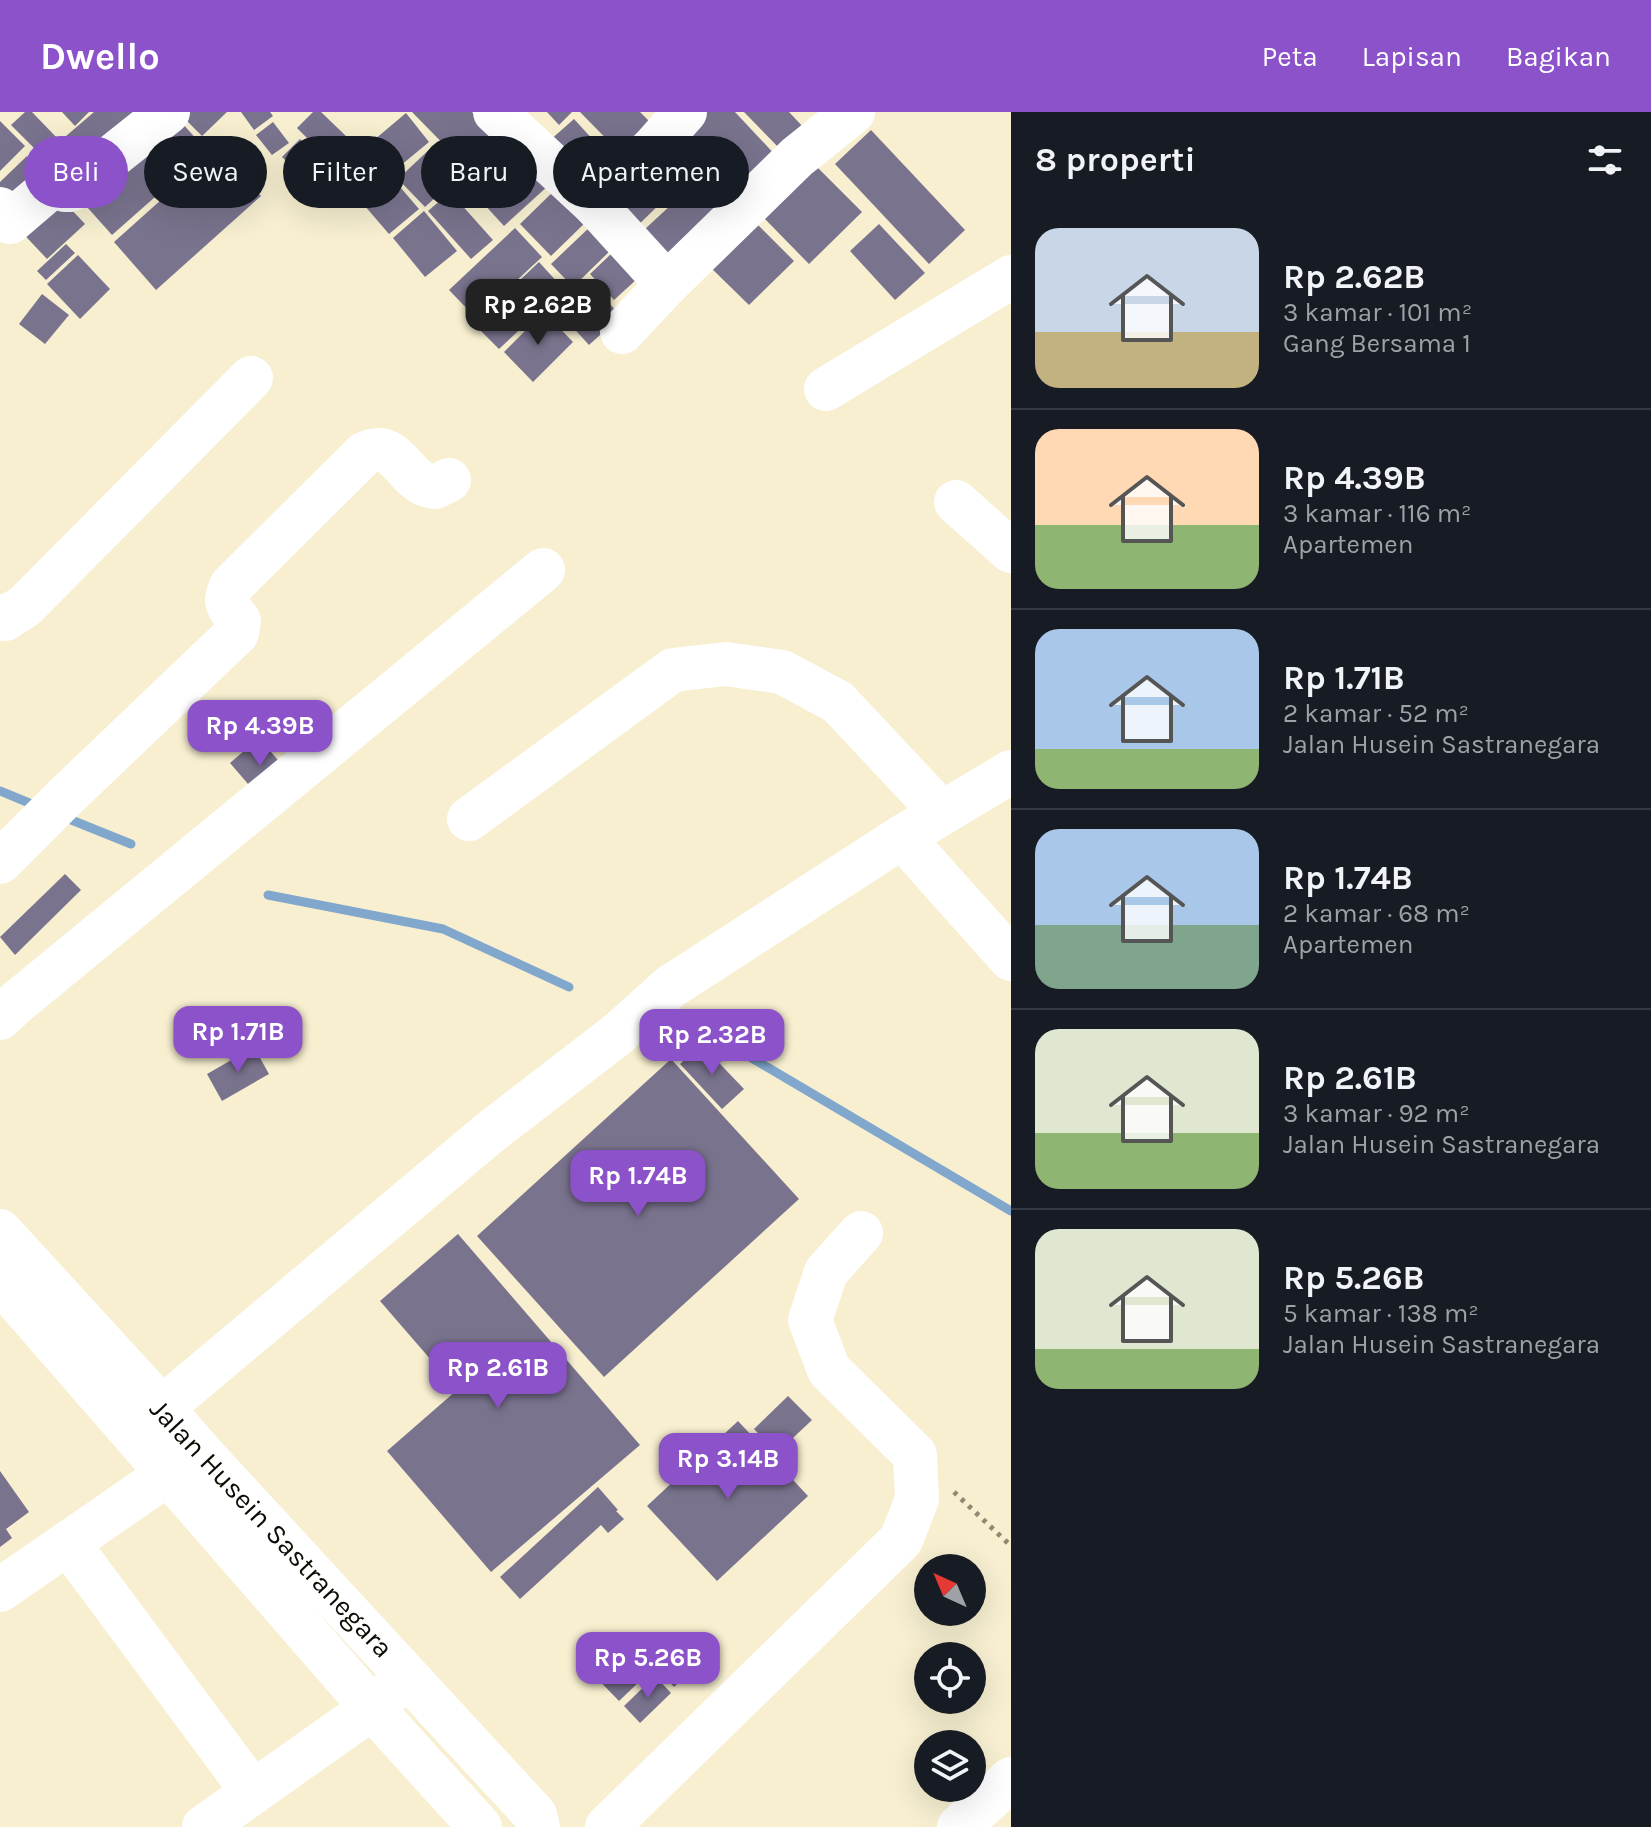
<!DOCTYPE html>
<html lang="id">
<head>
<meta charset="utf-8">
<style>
  :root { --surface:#171b24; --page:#20242c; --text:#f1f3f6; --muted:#9ea1a6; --line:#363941; --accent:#8c52c9 }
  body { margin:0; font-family:Karla,sans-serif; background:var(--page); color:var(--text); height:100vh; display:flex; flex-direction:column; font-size:30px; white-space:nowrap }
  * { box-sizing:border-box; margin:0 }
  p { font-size:26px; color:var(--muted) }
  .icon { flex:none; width:44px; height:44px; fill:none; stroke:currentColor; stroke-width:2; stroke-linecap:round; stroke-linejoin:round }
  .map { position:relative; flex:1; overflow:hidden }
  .panel { display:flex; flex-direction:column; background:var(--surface); width:640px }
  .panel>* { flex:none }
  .hud { position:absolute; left:24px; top:24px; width:760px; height:72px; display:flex; gap:16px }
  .needle { width:52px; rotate:316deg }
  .fabs { position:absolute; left:914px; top:1442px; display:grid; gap:16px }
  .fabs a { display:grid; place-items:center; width:72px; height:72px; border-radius:50%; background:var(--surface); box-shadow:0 8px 32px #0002; font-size:40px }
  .price { position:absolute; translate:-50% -68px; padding:0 18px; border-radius:16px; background:var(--accent); color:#fff; font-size:26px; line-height:52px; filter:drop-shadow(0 2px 4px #0008) }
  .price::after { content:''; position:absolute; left:50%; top:48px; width:24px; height:18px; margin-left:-12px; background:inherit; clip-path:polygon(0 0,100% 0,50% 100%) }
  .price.on { background:#222; color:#fff }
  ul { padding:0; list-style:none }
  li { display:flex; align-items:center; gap:24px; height:200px; padding:0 24px }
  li+li { border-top:2px solid var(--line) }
  li span { display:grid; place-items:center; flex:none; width:224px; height:160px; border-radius:24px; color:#555 }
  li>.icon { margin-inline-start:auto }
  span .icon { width:96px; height:96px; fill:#fffc; stroke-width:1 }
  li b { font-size:34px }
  h2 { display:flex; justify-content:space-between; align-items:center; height:96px; padding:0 24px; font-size:34px }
  .tag { padding:0 28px; border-radius:36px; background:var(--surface); box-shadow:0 8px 32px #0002; font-size:28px; line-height:72px }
  .tag.on { background:var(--accent); color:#fff }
  header { display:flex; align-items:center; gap:48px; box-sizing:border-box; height:112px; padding:0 40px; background:var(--accent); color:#fff }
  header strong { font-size:38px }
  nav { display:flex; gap:44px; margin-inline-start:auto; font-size:28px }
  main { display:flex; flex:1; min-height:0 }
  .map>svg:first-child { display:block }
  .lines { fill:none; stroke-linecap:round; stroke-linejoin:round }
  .stream { stroke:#81a7cd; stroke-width:9 }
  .building { fill:#7a738e }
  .path { stroke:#8f8974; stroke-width:5; stroke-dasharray:4 6; stroke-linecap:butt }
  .minor { stroke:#fff; stroke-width:44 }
  .major { stroke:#fff; stroke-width:44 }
  .labels { text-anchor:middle; stroke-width:8; stroke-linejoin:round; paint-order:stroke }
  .street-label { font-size:28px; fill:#0e0b03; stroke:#fff }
</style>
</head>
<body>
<header>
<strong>Dwello</strong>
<nav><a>Peta</a><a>Lapisan</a><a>Bagikan</a></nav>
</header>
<main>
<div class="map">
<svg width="1011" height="1715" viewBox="0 0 1011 1715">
  <rect width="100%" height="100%" fill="#f7efd0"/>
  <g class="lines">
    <!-- stream -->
    <g class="stream">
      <path d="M0,679L39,695"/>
      <path d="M64,705L131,732"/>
      <path d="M268,783L443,817L569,875"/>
      <path d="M667,914L728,932L1011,1099"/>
    </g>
  </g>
  <!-- building -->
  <g class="building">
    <path d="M25,0H32L58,27L41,43L11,13Z"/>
    <path d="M62,0H89L75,14Z"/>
    <path d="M94,0H156L77,67L51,37Z"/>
    <path d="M188,0H227L202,24L183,5Z"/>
    <path d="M241,0H270L273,4L254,18Z"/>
    <path d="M313,0H321L347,25L327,46L297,16Z"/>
    <path d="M412,0H472L496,24L465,54Z"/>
    <path d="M547,0H572L559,13Z"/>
    <path d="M580,0H640L660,20L629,50Z"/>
    <path d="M700,0H735L780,48L745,80L684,15Z"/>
    <path d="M744,0H789L804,16L781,38Z"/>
    <path d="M406,1L429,30L365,83L342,55Z"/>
    <path d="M174,2L207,39L112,123L79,86Z"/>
    <path d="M574,7L595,30L562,60L540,37Z"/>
    <path d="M0,9L25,34L0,59Z"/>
    <path d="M273,10L289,31L272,43L256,23Z"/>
    <path d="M871,18L965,118L929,152L835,52Z"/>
    <path d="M679,20L706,47L629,122L602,94Z"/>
    <path d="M505,25L549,73L504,114L460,66Z"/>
    <path d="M300,27L320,45L302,64L282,45Z"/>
    <path d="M434,33L461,62L425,95L398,67Z"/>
    <path d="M603,33L626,57L601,81L578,57Z"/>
    <path d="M219,36L261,84L156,178L114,130Z"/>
    <path d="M27,44L50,68L0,91V70Z"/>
    <path d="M713,54L744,87L662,163L631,130Z"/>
    <path d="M816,54L862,100L809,152L764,106Z"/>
    <path d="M394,68L419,97L389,122L364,93Z"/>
    <path d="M557,76L588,108L551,144L520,112Z"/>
    <path d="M53,78L85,112L47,147L16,114Z"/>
    <path d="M450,80L493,128L471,147L428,99Z"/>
    <path d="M424,99L457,139L425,165L393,126Z"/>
    <path d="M751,106L794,149L749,193L706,151Z"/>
    <path d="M879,112L925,161L895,188L850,139Z"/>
    <path d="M592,113L613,136L573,175L551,152Z"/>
    <path d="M515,116L542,145L476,206L449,178Z"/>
    <path d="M66,132L75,141L46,168L37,159Z"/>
    <path d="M612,141L637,167L614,188L590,162Z"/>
    <path d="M78,143L110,177L80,207L47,172Z"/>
    <path d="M539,150L569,183L549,201L519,169Z"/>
    <path d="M590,171L621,204L589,233L559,200Z"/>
    <path d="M42,182L69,203L45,232L19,212Z"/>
    <path d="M509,186L530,208L499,237L478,216Z"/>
    <path d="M544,200L573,230L533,270L504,240Z"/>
    <path d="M259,626L289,661L260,686L230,651Z"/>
    <path d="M65,762L81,778L15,843L0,825Z"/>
    <path d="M701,932L744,977L722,997L680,952Z"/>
    <path d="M254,935L269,962L222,989L207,962Z"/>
    <path d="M671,947L799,1087L604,1265L477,1124Z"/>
    <path d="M458,1122L640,1333L491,1460L387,1339L457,1278L380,1189Z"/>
    <path d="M788,1284L812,1308L777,1341L754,1317Z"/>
    <path d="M738,1309L808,1384L717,1469L647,1394Z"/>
    <path d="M0,1359L29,1400L6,1417L12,1426L0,1435Z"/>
    <path d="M598,1375L618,1398L616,1399L624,1407L608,1421L601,1413L520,1487L500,1465Z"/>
    <path d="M688,1523L707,1543L674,1575L655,1555Z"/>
    <path d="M608,1533L641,1568L619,1589L586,1555Z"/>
    <path d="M655,1564L671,1581L640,1611L624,1594Z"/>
  </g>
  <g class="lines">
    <!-- path -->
    <path class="path" d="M954,1380L1011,1434"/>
    <!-- minor -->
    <g class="minor">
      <path d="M495,0L595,93L667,172"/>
      <path d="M595,93L653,36L685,0"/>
      <path d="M0,97L10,110L51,75L60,74L65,78H70L168,0"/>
      <path d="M622,220L667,172L797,45L853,0"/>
      <path d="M826,277L1011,165"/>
      <path d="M956,390L1011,439"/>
      <path d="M0,504L5,507L25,494L251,266"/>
      <path d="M469,707L673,558L726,552L782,560L838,590L942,701"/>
      <path d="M902,725L1011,847"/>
      <path d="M0,750L64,686L237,521L239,509C228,494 223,491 231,474L364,342C394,327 401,359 422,371C426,373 431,374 435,375L449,368"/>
      <path d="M0,906L16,891L543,458"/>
      <path d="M162,1296L488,1022L619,921L670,875L902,725L1011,660"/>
      <path d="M68,1431L169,1361"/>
      <path d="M0,1478L68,1431L253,1680"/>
      <path d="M204,1715L372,1596L401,1570"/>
      <path d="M607,1715L901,1428L917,1387L915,1343L829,1258L810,1208L826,1160L861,1121"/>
      <path d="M959,1715L1011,1667"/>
    </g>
    <!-- major -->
    <g class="major">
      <path d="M0,1119L162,1296L203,1343L535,1703L538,1715"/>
      <path d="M0,1169L372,1596L480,1715"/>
    </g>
  </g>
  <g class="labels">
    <!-- street labels -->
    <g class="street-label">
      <text transform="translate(272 1416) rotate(47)" y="10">Jalan Husein Sastranegara</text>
    </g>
  </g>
</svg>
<div class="fabs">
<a><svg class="needle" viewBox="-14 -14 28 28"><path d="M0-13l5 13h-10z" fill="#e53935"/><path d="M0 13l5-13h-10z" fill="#9ea1a6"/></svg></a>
<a><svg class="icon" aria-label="locate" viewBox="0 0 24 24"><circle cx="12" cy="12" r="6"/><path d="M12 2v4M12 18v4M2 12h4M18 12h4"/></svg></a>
<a><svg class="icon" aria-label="layers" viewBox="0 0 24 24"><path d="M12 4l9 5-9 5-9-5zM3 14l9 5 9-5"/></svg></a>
</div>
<b class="price on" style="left:538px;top:235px">Rp 2.62B</b>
<b class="price" style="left:260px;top:656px">Rp 4.39B</b>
<b class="price" style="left:238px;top:962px">Rp 1.71B</b>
<b class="price" style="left:712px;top:965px">Rp 2.32B</b>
<b class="price" style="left:638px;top:1106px">Rp 1.74B</b>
<b class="price" style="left:498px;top:1298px">Rp 2.61B</b>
<b class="price" style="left:728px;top:1389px">Rp 3.14B</b>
<b class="price" style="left:648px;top:1588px">Rp 5.26B</b>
<div class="hud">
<a class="tag on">Beli</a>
<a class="tag">Sewa</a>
<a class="tag">Filter</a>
<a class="tag">Baru</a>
<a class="tag">Apartemen</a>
</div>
</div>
<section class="panel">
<h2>8 properti<svg class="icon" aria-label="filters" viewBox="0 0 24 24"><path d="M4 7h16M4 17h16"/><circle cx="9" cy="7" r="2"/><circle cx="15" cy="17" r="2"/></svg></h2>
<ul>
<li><span style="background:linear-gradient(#c9d6e8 65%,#c2b280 0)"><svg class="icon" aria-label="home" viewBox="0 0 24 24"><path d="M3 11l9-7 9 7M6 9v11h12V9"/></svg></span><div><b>Rp 2.62B</b><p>3 kamar · 101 m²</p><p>Gang Bersama 1</p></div></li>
<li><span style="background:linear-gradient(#ffd9b3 60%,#8fb573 0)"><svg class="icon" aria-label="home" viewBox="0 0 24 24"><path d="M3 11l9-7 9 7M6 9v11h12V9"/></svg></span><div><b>Rp 4.39B</b><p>3 kamar · 116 m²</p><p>Apartemen</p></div></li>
<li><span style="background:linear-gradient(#a9c7e8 75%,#8fb573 0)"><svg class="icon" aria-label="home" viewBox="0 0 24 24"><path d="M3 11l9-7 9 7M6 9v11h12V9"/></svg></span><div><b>Rp 1.71B</b><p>2 kamar · 52 m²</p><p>Jalan Husein Sastranegara</p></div></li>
<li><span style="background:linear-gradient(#a9c7e8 60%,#7fa58c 0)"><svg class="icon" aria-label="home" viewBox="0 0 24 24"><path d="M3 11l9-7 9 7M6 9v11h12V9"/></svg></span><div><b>Rp 1.74B</b><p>2 kamar · 68 m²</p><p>Apartemen</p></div></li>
<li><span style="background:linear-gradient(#dfe7d0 65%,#8fb573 0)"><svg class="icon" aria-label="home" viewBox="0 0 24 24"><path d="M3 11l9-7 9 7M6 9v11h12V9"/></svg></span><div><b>Rp 2.61B</b><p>3 kamar · 92 m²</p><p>Jalan Husein Sastranegara</p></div></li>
<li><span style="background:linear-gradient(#dfe7d0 75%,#8fb573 0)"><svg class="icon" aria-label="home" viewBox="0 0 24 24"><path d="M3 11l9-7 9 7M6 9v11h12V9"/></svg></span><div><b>Rp 5.26B</b><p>5 kamar · 138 m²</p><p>Jalan Husein Sastranegara</p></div></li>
</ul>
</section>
</main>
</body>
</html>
